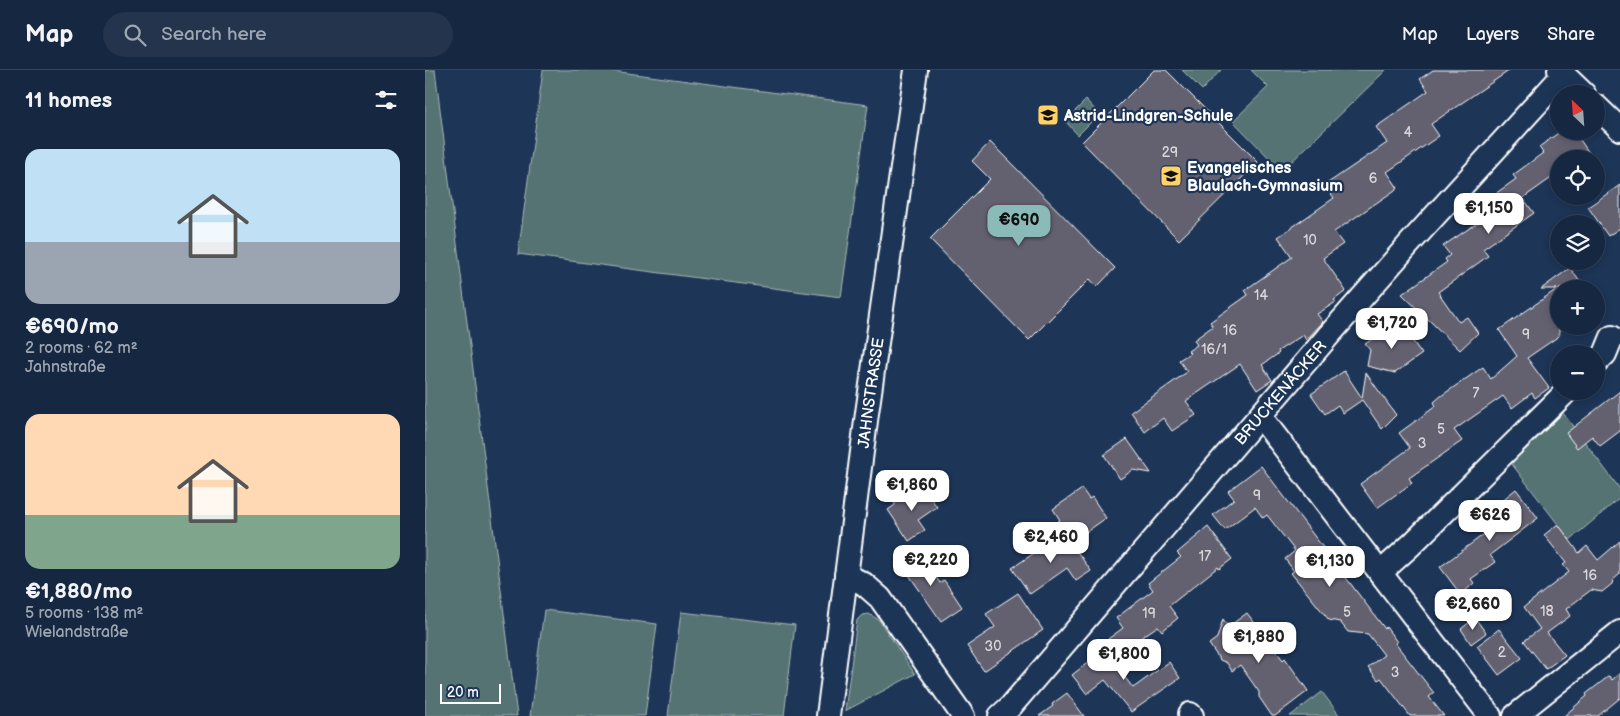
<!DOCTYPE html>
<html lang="en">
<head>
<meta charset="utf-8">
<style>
  :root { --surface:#162841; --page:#23344c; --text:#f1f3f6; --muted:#9ea6b1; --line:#35445a; --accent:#8bbbb9 }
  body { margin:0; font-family:"Balsamiq Sans",sans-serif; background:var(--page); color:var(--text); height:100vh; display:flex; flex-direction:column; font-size:19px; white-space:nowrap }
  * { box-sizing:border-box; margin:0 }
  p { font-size:16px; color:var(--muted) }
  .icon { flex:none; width:28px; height:28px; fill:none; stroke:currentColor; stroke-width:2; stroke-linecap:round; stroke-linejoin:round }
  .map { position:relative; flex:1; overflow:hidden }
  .details { display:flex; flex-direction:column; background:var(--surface); width:425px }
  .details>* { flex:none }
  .needle { width:32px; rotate:335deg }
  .controls { position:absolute; left:1125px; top:15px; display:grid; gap:10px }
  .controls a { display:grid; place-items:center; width:55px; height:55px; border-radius:50%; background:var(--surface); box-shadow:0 2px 8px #0003,0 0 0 1px var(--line); font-size:25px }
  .scale { position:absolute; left:15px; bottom:12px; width:61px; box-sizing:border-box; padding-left:5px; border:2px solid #fff; border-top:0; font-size:14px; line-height:18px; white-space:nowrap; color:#fff; -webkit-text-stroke:4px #1d3557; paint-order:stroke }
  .price { position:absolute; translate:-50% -42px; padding:0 11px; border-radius:10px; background:#fff; color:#222; font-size:16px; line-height:32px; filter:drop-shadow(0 1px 2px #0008) }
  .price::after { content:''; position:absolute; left:50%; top:30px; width:15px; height:11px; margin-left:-8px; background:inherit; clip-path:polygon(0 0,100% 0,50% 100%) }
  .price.current { background:var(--accent); color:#111 }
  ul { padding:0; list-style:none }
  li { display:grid; align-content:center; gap:10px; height:265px; padding:0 25px }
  li span { display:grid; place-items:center; height:155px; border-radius:15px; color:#555 }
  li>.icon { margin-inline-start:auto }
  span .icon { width:90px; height:90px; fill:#fffc; stroke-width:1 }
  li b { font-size:21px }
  h2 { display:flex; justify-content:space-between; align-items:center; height:60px; padding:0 25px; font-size:21px }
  header { display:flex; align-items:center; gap:30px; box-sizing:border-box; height:70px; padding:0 25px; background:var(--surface); border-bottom:1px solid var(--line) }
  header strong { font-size:24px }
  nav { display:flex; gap:28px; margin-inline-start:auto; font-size:18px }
  .search { width:350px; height:45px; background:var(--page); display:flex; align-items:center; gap:12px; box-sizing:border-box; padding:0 18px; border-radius:28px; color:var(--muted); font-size:19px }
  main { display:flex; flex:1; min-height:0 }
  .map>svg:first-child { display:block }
  .green { fill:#547372; stroke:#aab9b8 }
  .building { fill:#63606f; stroke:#fff }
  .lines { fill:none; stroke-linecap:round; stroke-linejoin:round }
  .minor-casing { stroke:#fff; stroke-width:26 }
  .minor { stroke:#1d3557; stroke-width:22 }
  .labels { text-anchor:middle; stroke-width:4.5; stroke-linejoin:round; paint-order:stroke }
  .number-label { font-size:14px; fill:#d8d7db }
  .poi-label { font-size:16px; font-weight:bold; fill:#fff; stroke:#1d3557; text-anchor:start }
  .street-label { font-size:16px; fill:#fff; stroke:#1d3557 }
</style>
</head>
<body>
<header>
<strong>Map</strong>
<div class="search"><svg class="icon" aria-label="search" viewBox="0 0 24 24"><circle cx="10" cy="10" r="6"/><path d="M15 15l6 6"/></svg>Search here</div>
<nav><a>Map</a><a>Layers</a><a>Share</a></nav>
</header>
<main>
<section class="details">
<h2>11 homes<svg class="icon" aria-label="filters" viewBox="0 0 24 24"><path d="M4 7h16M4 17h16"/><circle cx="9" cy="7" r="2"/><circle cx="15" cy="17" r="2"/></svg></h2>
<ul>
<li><span style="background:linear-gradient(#bfe0f5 60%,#9aa5b1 0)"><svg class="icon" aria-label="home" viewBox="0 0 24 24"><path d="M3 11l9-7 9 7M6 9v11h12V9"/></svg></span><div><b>€690/mo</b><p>2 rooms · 62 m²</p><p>Jahnstraße</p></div></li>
<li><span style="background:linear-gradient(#ffd9b3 65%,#7fa58c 0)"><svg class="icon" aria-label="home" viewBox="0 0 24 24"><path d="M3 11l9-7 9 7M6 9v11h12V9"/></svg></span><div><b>€1,880/mo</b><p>5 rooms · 138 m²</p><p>Wielandstraße</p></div></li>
</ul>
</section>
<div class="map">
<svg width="1195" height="646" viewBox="0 0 1195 646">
  <rect width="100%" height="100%" fill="#1d3557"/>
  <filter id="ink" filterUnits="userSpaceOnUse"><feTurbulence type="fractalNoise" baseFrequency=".02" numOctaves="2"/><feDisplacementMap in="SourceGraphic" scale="10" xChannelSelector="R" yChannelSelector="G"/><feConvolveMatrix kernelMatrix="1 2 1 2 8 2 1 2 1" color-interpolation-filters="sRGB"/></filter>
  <g filter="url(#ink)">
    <!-- green -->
    <g class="green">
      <path d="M0,0H10L92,646H0Z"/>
      <path d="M118,0H180L443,35L416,227L93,184Z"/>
      <path d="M757,0H796L777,20Z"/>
      <path d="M826,0H961L857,101L808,51L843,17Z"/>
      <path d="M661,30L674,44L653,65L640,51Z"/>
      <path d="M1138,343L1195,419V428L1145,470L1086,393Z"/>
      <path d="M119,540L232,554L220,646H105Z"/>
      <path d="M256,542L370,555L359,646H243Z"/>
      <path d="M444,544L454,550L490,604L420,641L432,550L437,545Z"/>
      <path d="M897,622L915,646H865Z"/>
    </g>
    <!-- building -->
    <g class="building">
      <path d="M729,0H741L833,92L754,170L657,72Z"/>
      <path d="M1008,0H1085L1006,54L1014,66L962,102L973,118L909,162L918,174L898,188L921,221L909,230L911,232L892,244L898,252L881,270L878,265L853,281L854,283L837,295L847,310L832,320L815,294L761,331L771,345L747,361L738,348L720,362L706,342L762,302L754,290L765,283L763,281L772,275L769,270L788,256L785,252L823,225L820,220L867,187L853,167L909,128L900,115L962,73L951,57L1003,21L995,9Z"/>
      <path d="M1136,61H1149L1164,83L1155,89H1134V106L1132,104L1098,128L1109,143L1058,179L1063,186L1013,222L1034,252L1042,247L1053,263L1035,280L977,224L1022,192L1020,189L1025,185L1018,176L1064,145L1056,134L1091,109L1088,105L1118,83L1114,77Z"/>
      <path d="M565,72L690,198L672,217L665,209L604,270L505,169L565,109L547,91Z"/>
      <path d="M1195,115V158L1183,166L1163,137Z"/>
      <path d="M1145,198L1160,219H1134V266L1102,288L1124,318L1110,328L1107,323L1087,338L1078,326L1029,360L1037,371L984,408L987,413L952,438L935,414L985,378L974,363L1011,336L1009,332L1016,326L1058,297L1066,309L1092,286L1074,260L1132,219H1116Z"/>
      <path d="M973,251L997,284L970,303L942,296L945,280L940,274Z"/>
      <path d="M919,301L937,328L941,303L971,345L957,359L937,330L918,343L913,335L900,344L886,324Z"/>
      <path d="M1195,321V361L1175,376L1167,366L1152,378L1141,363Z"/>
      <path d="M702,369L726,403L708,400L695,409L679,385Z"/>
      <path d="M836,396L960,559L961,557L972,572L970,573L1009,623L1004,627L1019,646H985L956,608L953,610L943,597L959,585L943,564L923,562L915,552L904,550L866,503L869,501L860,489L870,481L842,445L838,448L830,437L800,460L788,445L809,429L803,421Z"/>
      <path d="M497,416L512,437L493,450L500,460L484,471L463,440L470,435L468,421L481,428Z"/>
      <path d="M657,419L664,429L667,427L681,448L647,472L632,452L635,450L628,439Z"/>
      <path d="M1091,419L1113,448L1065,485L1070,492L1046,509L1049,513L1036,525L1015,497L1074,453L1065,440Z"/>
      <path d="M1133,454L1154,483L1162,476L1173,490L1195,471V504L1188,510L1187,514L1177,522L1166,520L1141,539L1145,546L1122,563L1140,585L1121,599L1099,571L1115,559L1099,537L1144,502L1138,495L1141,493L1119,465Z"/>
      <path d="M783,457L807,489L794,499L793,497L744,536L753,548L737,561L733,556L693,583L683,569L698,558L691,548L728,520L723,513L756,487L752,483Z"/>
      <path d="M639,463L666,501L651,511L642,498L605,524L587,498Z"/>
      <path d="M493,481L515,513L519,510L537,537L516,551L475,492Z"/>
      <path d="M593,523L618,560L559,601L542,576L570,557L561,544Z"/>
      <path d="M822,543L858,590L860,588L883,621L850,646H847L834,627V622L815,595L807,601L802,593L795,590L784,574L792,568L798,549L803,557Z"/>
      <path d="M1050,548L1061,563L1046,574L1036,559Z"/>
      <path d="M1074,559L1097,588L1074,605L1052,576Z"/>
      <path d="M679,580L708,618L744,592L755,608L706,642L680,610L662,624L647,605Z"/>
      <path d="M1195,603V628L1173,646H1139L1162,626L1161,624L1184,606L1187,610Z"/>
      <path d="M642,623L659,646H614L628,636L627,634Z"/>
    </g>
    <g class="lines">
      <!-- minor casing -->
      <g class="minor-casing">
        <g id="minor">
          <path d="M1134,0L1159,24"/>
          <path d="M1171,36L1195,59"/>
          <path d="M1171,293L1180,284L1187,267"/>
          <path d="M835,346L1065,646"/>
          <path d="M955,503L986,475L1142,321"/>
          <path d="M421,505L439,514L455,528L538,646"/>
          <path d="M765,644L767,646"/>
          <path id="s1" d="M403,646L442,343L491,0"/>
          <path id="s2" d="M575,646L586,636L904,265L985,173L1139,4"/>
          <path d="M1090,646L1195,562"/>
        </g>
      </g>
      <!-- minor -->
      <use href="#minor" class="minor"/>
    </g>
  </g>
  <!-- icons -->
  <defs>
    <g id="school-square" transform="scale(1.125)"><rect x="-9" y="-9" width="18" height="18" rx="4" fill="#ffd166" stroke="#1d3557"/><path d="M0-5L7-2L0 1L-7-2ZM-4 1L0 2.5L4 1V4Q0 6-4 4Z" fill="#111"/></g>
  </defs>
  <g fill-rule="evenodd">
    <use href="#school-square" x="623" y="45"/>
    <use href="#school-square" x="746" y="106"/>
  </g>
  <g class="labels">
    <!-- number labels -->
    <g class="number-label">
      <text x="983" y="67">4</text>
      <text x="745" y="87">29</text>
      <text x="948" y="113">6</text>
      <text x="885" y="175">10</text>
      <text x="836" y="230">14</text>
      <text x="805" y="265">16</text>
      <text x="1101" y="269">9</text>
      <text x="789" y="284">16/1</text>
      <text x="1051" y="328">7</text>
      <text x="1016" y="364">5</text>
      <text x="997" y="378">3</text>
      <text x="832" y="430">9</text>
      <text x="780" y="491">17</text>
      <text x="1165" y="510">16</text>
      <text x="1122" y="546">18</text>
      <text x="922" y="547">5</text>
      <text x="724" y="548">19</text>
      <text x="568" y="581">30</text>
      <text x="1077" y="587">2</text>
      <text x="970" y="607">3</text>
    </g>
    <!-- poi labels -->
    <g class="poi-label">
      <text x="639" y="51">Astrid-Lindgren-Schule</text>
      <text x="762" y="103">Evangelisches<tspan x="762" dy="18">Blaulach-Gymnasium</tspan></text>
    </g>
    <!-- street labels -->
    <g class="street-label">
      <text dy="6" stroke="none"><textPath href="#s1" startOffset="326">JAHNSTRASSE</textPath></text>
      <text dy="6" stroke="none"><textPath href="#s2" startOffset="428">BRUCKENÄCKER</textPath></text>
    </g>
  </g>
</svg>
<div class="controls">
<a><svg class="needle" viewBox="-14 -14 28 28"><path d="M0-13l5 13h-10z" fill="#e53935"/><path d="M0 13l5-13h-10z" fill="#9ea6b1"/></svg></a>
<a><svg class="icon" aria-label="locate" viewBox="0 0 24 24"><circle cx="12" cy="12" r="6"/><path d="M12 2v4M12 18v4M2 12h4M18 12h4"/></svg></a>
<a><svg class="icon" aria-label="layers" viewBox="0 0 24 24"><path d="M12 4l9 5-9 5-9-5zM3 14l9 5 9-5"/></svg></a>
<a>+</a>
<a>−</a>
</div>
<div class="scale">20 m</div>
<b class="price" style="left:1064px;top:165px">€1,150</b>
<b class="price current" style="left:594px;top:177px">€690</b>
<b class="price" style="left:967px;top:280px">€1,720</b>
<b class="price" style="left:487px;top:442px">€1,860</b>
<b class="price" style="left:1065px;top:472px">€626</b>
<b class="price" style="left:626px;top:494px">€2,460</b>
<b class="price" style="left:506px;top:517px">€2,220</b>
<b class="price" style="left:905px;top:518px">€1,130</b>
<b class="price" style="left:1048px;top:561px">€2,660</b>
<b class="price" style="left:834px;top:594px">€1,880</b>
<b class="price" style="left:699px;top:611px">€1,800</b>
</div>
</main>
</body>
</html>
